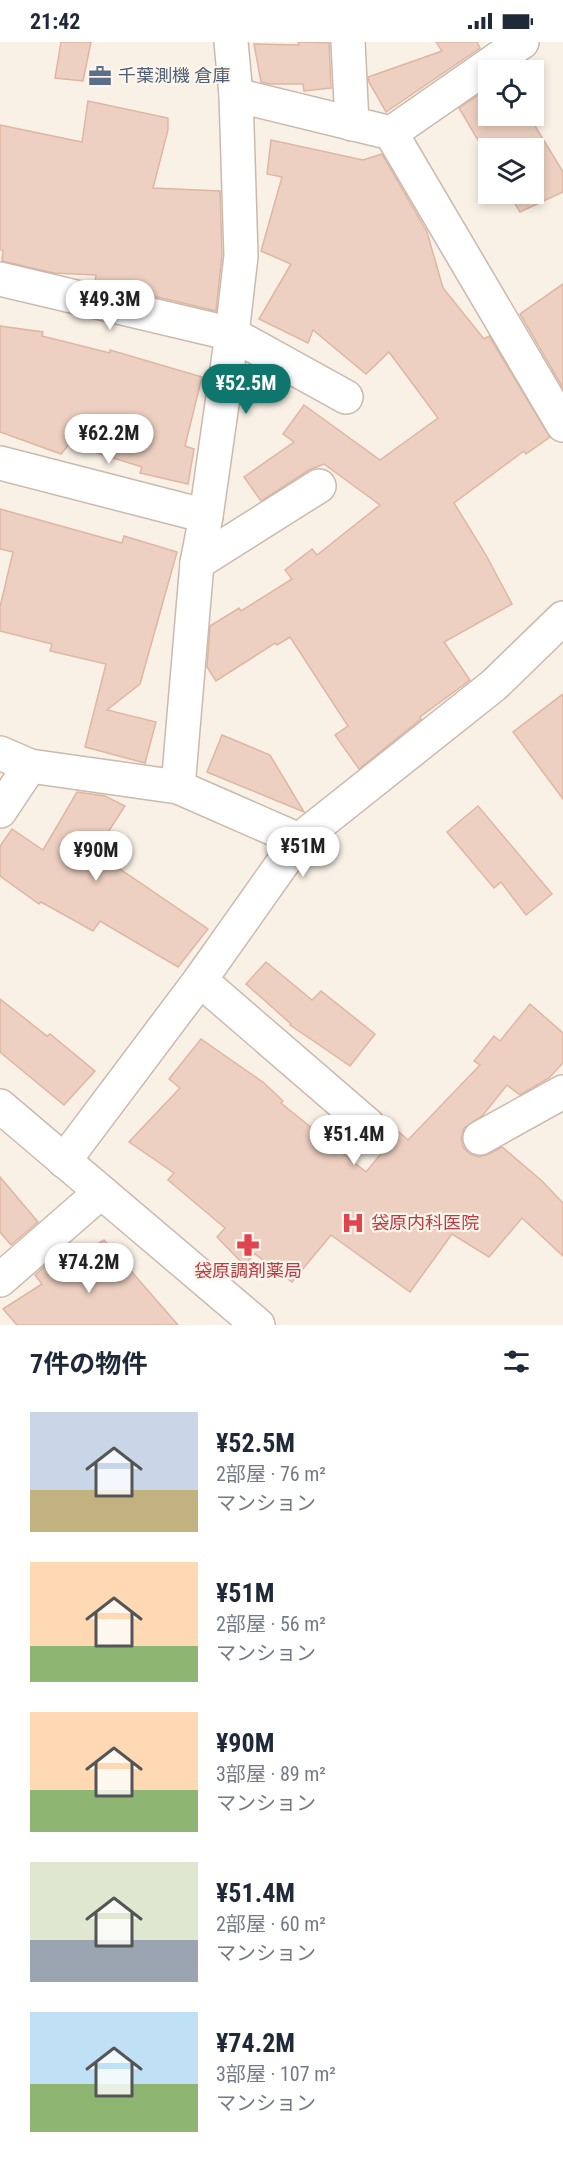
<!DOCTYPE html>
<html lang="ja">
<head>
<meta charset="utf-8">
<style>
  :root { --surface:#fff; --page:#f6f6f7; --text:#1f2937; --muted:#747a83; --accent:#0f766e }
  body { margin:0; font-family:"Roboto Condensed","Noto Sans JP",sans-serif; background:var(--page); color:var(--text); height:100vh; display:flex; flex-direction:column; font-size:22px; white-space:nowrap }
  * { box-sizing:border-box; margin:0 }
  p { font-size:20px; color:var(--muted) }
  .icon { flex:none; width:33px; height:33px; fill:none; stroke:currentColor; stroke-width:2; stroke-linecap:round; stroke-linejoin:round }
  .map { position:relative; height:1283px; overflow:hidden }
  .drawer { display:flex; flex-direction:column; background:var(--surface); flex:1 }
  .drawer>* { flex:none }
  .fabs { position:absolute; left:478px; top:18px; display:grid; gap:12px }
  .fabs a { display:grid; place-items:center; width:66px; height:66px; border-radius:0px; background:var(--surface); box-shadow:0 3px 9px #0003; font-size:30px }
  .price { position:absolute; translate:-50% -51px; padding:0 14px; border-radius:21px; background:#fff; color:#222; font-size:20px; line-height:39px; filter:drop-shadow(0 2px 3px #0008) }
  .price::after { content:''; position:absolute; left:50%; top:36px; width:18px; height:14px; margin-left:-9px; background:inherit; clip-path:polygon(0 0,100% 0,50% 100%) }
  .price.active { background:var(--accent); color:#fff }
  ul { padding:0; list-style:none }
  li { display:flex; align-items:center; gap:18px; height:150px; padding:0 30px }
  li span { display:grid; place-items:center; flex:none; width:168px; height:120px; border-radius:0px; color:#555 }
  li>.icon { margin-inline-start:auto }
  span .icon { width:72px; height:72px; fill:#fffc; stroke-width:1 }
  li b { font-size:26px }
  h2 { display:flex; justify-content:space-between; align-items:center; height:72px; padding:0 30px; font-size:26px }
  .status { display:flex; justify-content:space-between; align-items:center; height:42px; padding:0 30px; background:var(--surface); direction:ltr }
  .status svg { height:16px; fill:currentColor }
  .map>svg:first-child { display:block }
  .building { fill:#edd0c1; stroke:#deb6a3; stroke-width:1.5 }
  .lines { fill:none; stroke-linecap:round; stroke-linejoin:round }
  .minor-casing { stroke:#cbb9ae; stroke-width:36 }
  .tertiary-casing { stroke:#cbb9ae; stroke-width:36 }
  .minor { stroke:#fff; stroke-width:33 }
  .tertiary { stroke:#fff; stroke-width:33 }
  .labels { text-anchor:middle; stroke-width:4.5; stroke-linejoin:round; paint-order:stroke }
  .service-label { font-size:18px; fill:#4e5e75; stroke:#fdf6ec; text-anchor:start }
  .health-label { font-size:18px; fill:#be3a42; stroke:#fdf6ec; text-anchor:start }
</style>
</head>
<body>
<div class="status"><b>21:42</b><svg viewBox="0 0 49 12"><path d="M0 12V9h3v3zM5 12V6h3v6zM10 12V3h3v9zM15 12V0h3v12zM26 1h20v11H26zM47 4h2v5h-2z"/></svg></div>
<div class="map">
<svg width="563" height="1283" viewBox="0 0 563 1283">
  <rect width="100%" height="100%" fill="#faf1e6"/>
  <!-- building -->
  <g class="building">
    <path d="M61,0H91L83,39L55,36Z"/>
    <path d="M298,0L329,1L331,46L304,49L303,42H270L261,40L254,2L299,3Z"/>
    <path d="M436,0H477L480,6L386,70L369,40L368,35L442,9Z"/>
    <path d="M489,46V74H529L563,130V150L520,170L509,152H534V106H489V117L459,66Z"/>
    <path d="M88,59L168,76V88L153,146L220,149L222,213L216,269L95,240L96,233L54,231L2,219L3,209L0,207V83L82,100Z"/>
    <path d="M271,98L363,118L382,112L427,190L443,246L484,297L489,294L550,395L526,412L524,409L454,461L486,513L512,562L444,600L470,638L420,675L421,677L359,727L335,693L348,684L290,595L277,603L275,601L216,639L207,625L210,584L239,566L241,569L292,537L285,528L312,507L317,513L380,463L324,422L309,428L261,459L244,435L294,400L283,392L304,363L380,418L438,376L389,310L366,332L313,288L308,301L259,277L291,222L261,209L282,135L267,132Z"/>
    <path d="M563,242V346L520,272Z"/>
    <path d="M0,284L43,290L42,294L110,311V308L202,335L185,404L194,407L188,442L140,431L142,425L69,402L61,412L0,390Z"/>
    <path d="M0,467L122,501L124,494L177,510L140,642L107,668L156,680L145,721L85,705L106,622L50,609L52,602L0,589V565L13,510L0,507Z"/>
    <path d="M563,652V757L513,690Z"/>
    <path d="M222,693L270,713L304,770L207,730Z"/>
    <path d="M77,750L105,754L125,764L95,810L208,887L178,925L100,879L93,889L41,860L39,862L0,834V804L12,787L43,808Z"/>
    <path d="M478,764L552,852L526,873L501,840L494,846L447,790Z"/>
    <path d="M266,920L312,958L321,949L375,992L350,1024L290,983L291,982L246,942Z"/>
    <path d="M0,957L47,994L50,992L95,1029L64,1063L0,1010Z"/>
    <path d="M530,962L563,991V1021L549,1036L520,1053L507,1043L483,1073L464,1086L461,1096L463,1105L470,1112L479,1115L489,1112L502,1105L542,1139L563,1161V1214L522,1176L489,1215L452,1192L410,1250L331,1193L292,1240L255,1212L244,1223L217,1195L225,1186L168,1138L174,1131L129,1100L180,1046L169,1037L201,997L264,1041L283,1059L281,1061L366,1130L399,1090L408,1098L480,1023L474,1019L494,994L500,999Z"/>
    <path d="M0,1135L38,1180L11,1203L0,1190Z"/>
    <path d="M104,1198L178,1283H17L3,1267L42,1242L35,1233L62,1209L70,1219Z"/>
  </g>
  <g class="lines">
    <!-- minor casing -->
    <g class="minor-casing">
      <g id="minor">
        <path d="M348,0L352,82"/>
        <path d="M236,53L391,91L563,383"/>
        <path d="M391,91L522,0"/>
        <path d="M0,237L232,292L346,355"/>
        <path d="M0,421L206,474"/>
        <path d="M197,521L319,444"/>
        <path d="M0,711L30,724L178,745L299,798"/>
        <path d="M178,745L197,521L206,474L232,292L241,214L236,53L231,0"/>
        <path d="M0,769L30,724"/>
        <path d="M200,938L368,1083"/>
        <path d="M480,1096L563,1050"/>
        <path d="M64,1119L200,938L299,798L494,643L563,576"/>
        <path d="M0,1238L101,1150"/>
      </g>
    </g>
    <!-- tertiary casing -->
    <g class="tertiary-casing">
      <path id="tertiary" d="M0,1064L258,1283"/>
    </g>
    <!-- minor -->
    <use href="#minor" class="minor"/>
    <!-- tertiary -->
    <use href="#tertiary" class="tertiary"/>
  </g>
  <!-- icons -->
  <defs>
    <g id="office-bare" transform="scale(1.8)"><path d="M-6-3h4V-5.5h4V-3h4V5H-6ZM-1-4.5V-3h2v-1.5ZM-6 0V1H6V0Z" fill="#5c6f8a" stroke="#fdf6ec" stroke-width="2.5" paint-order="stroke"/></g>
    <g id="hospital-bare" transform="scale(1.8)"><path d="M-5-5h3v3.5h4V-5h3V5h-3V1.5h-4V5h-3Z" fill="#e0444e" stroke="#fdf6ec" stroke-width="2.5" paint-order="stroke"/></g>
    <g id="pharmacy-bare" transform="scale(1.8)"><path d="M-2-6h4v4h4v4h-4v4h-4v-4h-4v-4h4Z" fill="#e0444e" stroke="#fdf6ec" stroke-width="2.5" paint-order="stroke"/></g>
  </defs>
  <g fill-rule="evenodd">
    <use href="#office-bare" x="100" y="34"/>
    <use href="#hospital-bare" x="353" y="1181"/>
    <use href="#pharmacy-bare" x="248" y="1203"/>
  </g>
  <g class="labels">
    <!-- service labels -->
    <g class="service-label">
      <text x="118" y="40">千葉測機 倉庫</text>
    </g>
    <!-- health labels -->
    <g class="health-label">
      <text x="371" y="1187">袋原内科医院</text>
      <text x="248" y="1235" text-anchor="middle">袋原調剤薬局</text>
    </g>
  </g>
</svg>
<div class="fabs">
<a><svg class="icon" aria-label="locate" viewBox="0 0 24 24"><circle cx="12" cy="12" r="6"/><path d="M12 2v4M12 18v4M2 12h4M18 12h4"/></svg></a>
<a><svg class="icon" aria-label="layers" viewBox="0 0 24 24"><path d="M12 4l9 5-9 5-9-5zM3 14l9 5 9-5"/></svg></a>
</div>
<b class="price" style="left:110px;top:289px">¥49.3M</b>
<b class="price active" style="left:246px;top:373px">¥52.5M</b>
<b class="price" style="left:109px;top:423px">¥62.2M</b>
<b class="price" style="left:303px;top:836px">¥51M</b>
<b class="price" style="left:96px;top:840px">¥90M</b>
<b class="price" style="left:354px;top:1124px">¥51.4M</b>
<b class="price" style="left:89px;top:1252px">¥74.2M</b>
</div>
<section class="drawer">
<h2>7件の物件<svg class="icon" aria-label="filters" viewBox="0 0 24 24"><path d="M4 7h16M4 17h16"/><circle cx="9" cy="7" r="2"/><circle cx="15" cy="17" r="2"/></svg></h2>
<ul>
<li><span style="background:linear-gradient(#c9d6e8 65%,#c2b280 0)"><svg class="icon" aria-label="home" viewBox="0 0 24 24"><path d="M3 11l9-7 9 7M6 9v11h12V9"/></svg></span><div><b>¥52.5M</b><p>2部屋 · 76 m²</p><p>マンション</p></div></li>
<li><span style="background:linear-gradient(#ffd9b3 70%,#8fb573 0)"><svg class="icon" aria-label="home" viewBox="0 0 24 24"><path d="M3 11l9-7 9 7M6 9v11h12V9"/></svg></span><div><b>¥51M</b><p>2部屋 · 56 m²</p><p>マンション</p></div></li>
<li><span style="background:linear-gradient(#ffd9b3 65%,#8fb573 0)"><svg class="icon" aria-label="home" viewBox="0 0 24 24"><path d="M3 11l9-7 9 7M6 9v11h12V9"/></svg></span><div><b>¥90M</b><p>3部屋 · 89 m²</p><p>マンション</p></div></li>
<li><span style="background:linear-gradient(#dfe7d0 65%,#9aa5b1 0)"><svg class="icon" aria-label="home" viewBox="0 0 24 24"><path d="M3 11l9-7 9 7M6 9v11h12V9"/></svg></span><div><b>¥51.4M</b><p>2部屋 · 60 m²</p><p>マンション</p></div></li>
<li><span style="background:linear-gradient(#bfe0f5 60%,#8fb573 0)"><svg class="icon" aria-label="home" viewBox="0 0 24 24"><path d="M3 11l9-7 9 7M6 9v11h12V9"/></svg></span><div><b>¥74.2M</b><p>3部屋 · 107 m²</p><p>マンション</p></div></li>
</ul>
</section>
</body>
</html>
